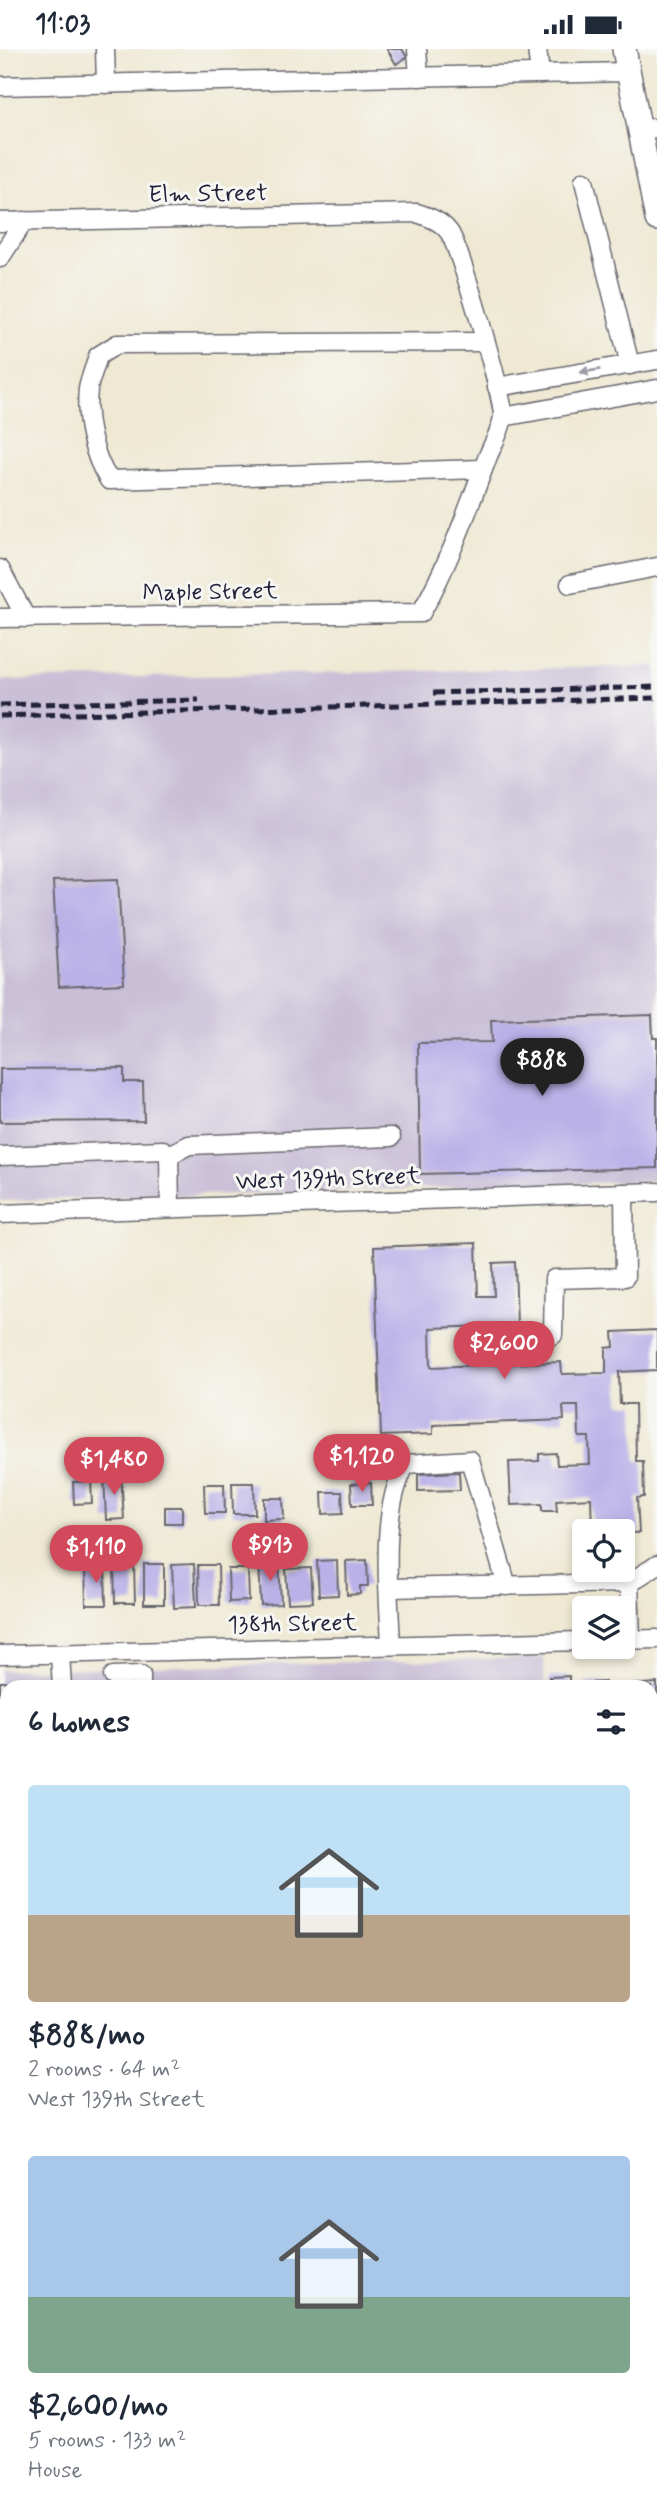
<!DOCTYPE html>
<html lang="en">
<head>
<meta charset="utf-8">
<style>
  :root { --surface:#fff; --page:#f6f6f7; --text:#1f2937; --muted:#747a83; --accent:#d1495b }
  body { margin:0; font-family:Mynerve,sans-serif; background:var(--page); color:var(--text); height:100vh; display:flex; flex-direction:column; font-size:26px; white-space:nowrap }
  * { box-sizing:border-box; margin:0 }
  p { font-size:23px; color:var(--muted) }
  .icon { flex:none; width:38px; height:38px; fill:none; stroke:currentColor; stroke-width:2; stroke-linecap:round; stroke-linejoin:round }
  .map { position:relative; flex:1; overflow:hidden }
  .panel { position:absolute; left:0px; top:1631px; width:658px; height:840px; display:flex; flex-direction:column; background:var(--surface); border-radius:21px 21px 0 0; box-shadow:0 4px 10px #0003 }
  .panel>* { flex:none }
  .controls { position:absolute; left:572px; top:1470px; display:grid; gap:14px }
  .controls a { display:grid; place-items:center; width:63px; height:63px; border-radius:7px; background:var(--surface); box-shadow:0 4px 10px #0003; font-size:35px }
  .price { position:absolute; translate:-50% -60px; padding:0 16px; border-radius:24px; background:var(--accent); color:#fff; font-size:23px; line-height:46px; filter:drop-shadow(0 2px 4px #0008) }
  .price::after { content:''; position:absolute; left:50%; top:42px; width:21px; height:16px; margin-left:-10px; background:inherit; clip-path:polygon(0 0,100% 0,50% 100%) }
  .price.selected { background:#222; color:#fff }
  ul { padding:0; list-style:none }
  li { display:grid; align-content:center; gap:14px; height:371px; padding:0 28px }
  li span { display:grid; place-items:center; height:217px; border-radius:7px; color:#555 }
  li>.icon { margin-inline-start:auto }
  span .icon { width:126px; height:126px; fill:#fffc; stroke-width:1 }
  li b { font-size:30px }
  h2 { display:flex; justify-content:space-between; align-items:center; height:84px; padding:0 28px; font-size:30px }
  .status { display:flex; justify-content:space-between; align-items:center; height:49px; padding:0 35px; background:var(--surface); direction:ltr }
  .status svg { height:19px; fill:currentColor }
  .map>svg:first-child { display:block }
  .industrial { fill:#c9bfd7 }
  .forest { fill:#74a865; stroke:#4b6550; stroke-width:2 }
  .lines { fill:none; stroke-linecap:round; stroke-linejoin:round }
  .stream { stroke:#7fb1eb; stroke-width:5 }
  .building { fill:#bab1e8 }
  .minor-casing { stroke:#6a6870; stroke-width:21 }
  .major-casing { stroke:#6a6870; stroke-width:26 }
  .minor { stroke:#fff; stroke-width:18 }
  .major { stroke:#fff; stroke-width:23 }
  .rail { stroke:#22223b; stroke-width:5; stroke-dasharray:10 5; stroke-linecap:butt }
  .oneway { fill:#9c9ca7 }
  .labels { text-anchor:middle; stroke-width:6; stroke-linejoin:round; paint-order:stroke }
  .street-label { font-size:24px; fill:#22223b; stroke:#f6f6f2 }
</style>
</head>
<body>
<div class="status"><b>11:03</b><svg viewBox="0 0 49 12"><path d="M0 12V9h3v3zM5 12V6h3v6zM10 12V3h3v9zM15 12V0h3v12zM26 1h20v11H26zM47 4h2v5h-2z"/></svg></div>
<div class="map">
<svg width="657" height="2471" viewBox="0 0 657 2471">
  <rect width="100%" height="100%" fill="#f6f6f2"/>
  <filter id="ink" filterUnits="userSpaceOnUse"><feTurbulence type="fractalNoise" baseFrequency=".0143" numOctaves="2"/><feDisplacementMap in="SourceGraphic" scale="14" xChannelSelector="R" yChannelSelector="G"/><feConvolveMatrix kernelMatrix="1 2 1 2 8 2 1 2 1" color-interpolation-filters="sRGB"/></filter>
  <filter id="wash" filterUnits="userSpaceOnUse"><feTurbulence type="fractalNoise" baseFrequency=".00686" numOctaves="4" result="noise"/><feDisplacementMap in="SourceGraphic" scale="28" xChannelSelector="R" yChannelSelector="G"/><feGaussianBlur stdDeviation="1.57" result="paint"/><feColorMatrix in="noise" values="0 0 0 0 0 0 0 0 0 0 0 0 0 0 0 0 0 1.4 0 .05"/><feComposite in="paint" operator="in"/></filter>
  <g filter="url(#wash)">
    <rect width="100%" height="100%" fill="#efe9d3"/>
    <!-- industrial -->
    <g class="industrial">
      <path d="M657,617V1132L0,1152V631Z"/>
      <path d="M544,1609L545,1638H7V2159L0,2161V1621Z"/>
      <rect x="325" y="2464" width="211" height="7"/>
    </g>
    <!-- forest -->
    <g class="forest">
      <path d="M657,1771V2055L651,2057V1772Z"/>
      <path d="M7,2159V2352L0,2353V2161Z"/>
    </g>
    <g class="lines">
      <!-- stream -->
      <g class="stream">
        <path d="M651,2037L657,2035"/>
        <path d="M0,2185L7,2183"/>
      </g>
    </g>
    <g id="blocks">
      <!-- building -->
      <g class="building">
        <path d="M387,0H402L407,8L396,15Z"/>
        <path d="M118,830L124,935L59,938L53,832Z"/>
        <path d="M652,966L653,989H657V1119L420,1125L418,994L492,993L491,971Z"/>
        <path d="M124,1019V1033H143L144,1072L0,1073V1020Z"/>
        <path d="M476,1194L478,1247H494L493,1214L515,1213L517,1276L430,1279L431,1318L561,1313L562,1325L606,1324V1299L614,1298L613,1283L657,1281V1321L619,1323L620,1355H635L636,1412H643L644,1448L637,1449L639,1484L592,1482L591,1449L556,1451L557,1462H542V1455L511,1456L509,1413L539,1412V1405L556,1404L557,1416L590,1415L589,1388H579L578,1357H563L564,1371L433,1376V1385L381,1387L374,1198Z"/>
        <path d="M459,1423L460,1441L418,1442V1425Z"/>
        <path d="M121,1425L124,1470L106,1471L104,1426Z"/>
        <path d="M91,1432L92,1454L74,1455L73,1433Z"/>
        <path d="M232,1434H254L255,1465H233Z"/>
        <path d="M371,1434L372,1456H352L351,1435Z"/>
        <path d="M204,1435H224L225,1464H205Z"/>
        <path d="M322,1443H342L343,1464L323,1465Z"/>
        <path d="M264,1449H283L284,1470L264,1471Z"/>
        <rect x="165" y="1458" width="17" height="16"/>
        <path d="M279,1511L281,1555L261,1556L259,1512Z"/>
        <path d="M337,1511L338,1546L319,1547L317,1512Z"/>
        <path d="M367,1511L368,1537H360V1545L347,1546L346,1512Z"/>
        <path d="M114,1514H134L135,1554H115Z"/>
        <rect x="144" y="1515" width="20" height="40"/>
        <path d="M194,1515L196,1558L174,1559L172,1516Z"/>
        <path d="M85,1516H105L106,1556H86Z"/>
        <path d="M198,1516H218L219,1556H199Z"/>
        <path d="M311,1519L313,1553L288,1554L286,1520Z"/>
        <path d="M228,1520H248L249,1552L229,1553Z"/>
        <path d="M569,1627V1638H550L549,1628Z"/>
        <path d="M47,1632V1638H7V1985H0V1633Z"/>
        <path d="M605,1633V1638H585V1634Z"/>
        <path d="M657,1634V1668H651V1638L628,1636Z"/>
        <rect x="170" y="2464" width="36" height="7"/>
        <rect x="304" y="2464" width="21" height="7"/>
        <rect x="412" y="2464" width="35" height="7"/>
      </g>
    </g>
  </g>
  <g filter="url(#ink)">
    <use href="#blocks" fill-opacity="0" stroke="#6a6870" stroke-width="2"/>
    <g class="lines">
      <!-- minor casing -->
      <g class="minor-casing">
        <g id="minor">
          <path d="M105,0L106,35"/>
          <path d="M417,0L419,28"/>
          <path d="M537,0L540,25"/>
          <path d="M0,37L628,23"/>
          <path d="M639,80L657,79"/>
          <path d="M584,132L630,316"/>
          <path d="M0,173L417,164C429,168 441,172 449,183C460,198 503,347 503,367C502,379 493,395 488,407C468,460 449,515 421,564L0,569"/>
          <path d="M0,209L24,172"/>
          <path d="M497,338L657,311"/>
          <path d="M503,368L657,340"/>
          <path d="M483,420L109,431C93,407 85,369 88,340C90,329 95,318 98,307L117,295L485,293"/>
          <path d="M0,520L26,569"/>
          <path d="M570,535L657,518"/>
          <path d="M169,1106L189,1096L391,1088"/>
          <path d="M0,1107L163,1101L169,1106L170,1159"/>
          <path d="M0,1165L657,1143"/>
          <path d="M553,1286L554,1230L625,1228L624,1144"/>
          <path d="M629,1534L631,1591"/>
          <path d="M389,1539L629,1534L657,1516"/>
          <path d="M623,1591L657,1590"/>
          <path d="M391,1596C389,1542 379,1463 406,1415L470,1411L507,1537"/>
          <path d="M60,1605L62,1638"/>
          <path d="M0,1606L584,1592"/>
          <path d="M113,1627L141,1626V1638"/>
          <path d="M0,2036H7"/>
          <path d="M0,2073H7"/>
          <path d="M651,2107H657"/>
          <path d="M0,2130L7,2129"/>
          <path d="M651,2179L657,2180"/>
          <path d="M509,2464L510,2471"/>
        </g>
      </g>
      <!-- major casing -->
      <g class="major-casing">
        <path id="major" d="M624,0L657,170"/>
      </g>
      <!-- minor -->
      <use href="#minor" class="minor"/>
      <!-- major -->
      <use href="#major" class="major"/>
      <!-- rail -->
      <g class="rail">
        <path d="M433,644L657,638"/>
        <path d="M0,656L199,651"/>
        <path d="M0,667L657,649"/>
      </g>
    </g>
    <!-- one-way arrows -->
    <defs><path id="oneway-solid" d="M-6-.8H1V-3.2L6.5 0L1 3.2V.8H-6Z" transform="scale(1.75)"/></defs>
    <use class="oneway" href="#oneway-solid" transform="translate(590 322) rotate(171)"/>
  </g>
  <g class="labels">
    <!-- street labels -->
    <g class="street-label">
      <text transform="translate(208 144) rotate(-1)" y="8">Elm Street</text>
      <text transform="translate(210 542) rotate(-1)" y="8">Maple Street</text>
      <text transform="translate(328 1129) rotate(-2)" y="8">West 139th Street</text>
      <text transform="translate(292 1574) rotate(-1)" y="8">138th Street</text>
    </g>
  </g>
</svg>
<div class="controls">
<a><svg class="icon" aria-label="locate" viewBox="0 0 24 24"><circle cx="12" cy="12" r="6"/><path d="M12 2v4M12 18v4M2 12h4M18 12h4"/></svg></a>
<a><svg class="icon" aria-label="layers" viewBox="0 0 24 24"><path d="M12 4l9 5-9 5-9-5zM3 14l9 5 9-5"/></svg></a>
</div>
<b class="price selected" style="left:542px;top:1049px">$888</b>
<b class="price" style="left:504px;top:1332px">$2,600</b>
<b class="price" style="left:362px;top:1445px">$1,120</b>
<b class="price" style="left:114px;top:1448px">$1,480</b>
<b class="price" style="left:270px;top:1534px">$913</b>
<b class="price" style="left:96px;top:1536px">$1,110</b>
<section class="panel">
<h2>6 homes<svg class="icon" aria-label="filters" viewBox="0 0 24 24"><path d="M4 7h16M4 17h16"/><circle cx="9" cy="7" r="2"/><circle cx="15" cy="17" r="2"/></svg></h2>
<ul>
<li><span style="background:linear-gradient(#bfe0f5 60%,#b9a48a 0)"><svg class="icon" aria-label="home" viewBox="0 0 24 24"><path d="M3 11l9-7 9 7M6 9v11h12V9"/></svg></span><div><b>$888/mo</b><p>2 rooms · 64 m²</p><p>West 139th Street</p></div></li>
<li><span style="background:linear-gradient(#a9c7e8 65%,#7fa58c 0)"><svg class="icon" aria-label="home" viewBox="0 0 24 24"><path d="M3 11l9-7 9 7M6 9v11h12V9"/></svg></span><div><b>$2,600/mo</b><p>5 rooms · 133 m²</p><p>House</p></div></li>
</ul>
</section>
</div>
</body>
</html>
